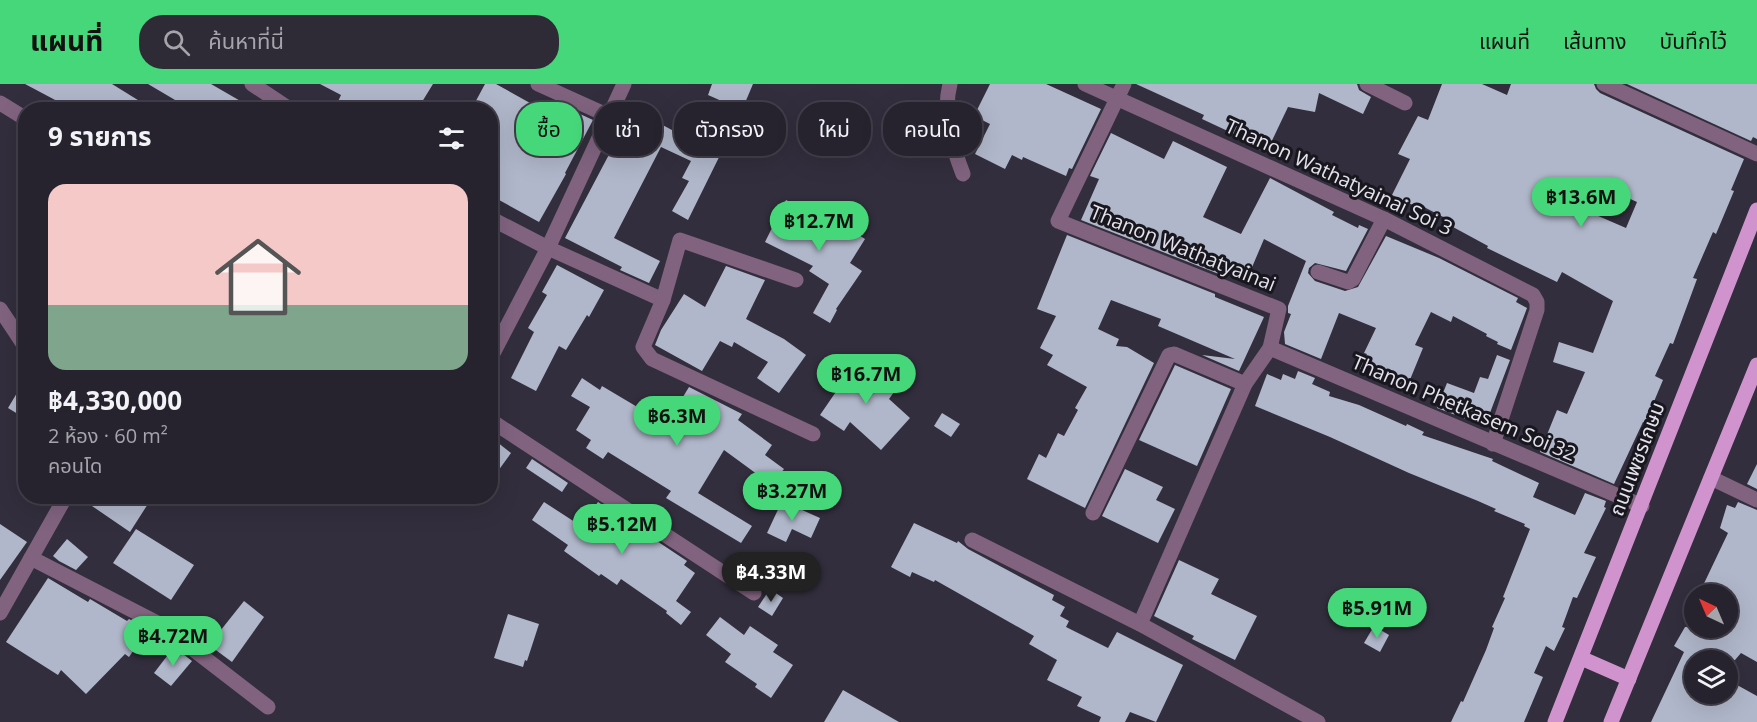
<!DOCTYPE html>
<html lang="th">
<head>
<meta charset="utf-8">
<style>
  :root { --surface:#26222e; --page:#2e2a36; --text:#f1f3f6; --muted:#a4a4aa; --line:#423f4a; --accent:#45d77a }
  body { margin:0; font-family:"Open Sans","Noto Sans Thai",sans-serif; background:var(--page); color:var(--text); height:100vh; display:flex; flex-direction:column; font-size:22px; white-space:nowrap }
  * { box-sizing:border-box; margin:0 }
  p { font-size:20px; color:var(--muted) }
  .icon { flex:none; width:33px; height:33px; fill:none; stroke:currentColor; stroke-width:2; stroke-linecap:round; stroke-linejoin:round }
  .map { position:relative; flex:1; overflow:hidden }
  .details { position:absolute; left:18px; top:18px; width:480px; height:402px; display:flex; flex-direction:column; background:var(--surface); border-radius:24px; box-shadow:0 6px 24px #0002,0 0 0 2px var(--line) }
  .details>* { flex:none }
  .guide { position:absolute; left:516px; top:18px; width:570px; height:54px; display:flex; gap:12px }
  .needle { width:39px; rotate:316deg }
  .buttons { position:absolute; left:1684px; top:500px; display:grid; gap:12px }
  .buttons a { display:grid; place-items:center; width:54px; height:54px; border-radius:50%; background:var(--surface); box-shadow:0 6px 24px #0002,0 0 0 2px var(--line); font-size:30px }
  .price { position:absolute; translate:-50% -51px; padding:0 14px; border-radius:21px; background:var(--accent); color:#111; font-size:20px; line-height:39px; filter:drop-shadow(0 2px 3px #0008) }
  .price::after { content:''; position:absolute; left:50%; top:36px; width:18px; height:14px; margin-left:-9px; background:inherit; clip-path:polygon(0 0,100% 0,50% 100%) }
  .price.selected { background:#222; color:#fff }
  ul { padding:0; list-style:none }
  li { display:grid; align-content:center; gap:12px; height:318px; padding:0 30px }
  li span { display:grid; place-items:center; height:186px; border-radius:18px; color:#555 }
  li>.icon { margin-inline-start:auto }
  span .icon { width:108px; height:108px; fill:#fffc; stroke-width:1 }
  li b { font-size:26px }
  h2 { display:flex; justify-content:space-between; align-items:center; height:72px; padding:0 30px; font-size:26px }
  .chip { padding:0 21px; border-radius:24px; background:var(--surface); box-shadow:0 6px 24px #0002,0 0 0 2px var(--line); font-size:21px; line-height:54px }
  .chip.selected { background:var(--accent); color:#111 }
  header { display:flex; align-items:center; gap:36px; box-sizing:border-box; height:84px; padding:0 30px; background:var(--accent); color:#111 }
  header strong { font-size:28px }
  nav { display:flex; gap:33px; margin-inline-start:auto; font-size:21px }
  .search { width:420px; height:54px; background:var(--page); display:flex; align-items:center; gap:15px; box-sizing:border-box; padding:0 21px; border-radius:24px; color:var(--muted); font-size:22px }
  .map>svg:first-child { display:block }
  .building { fill:#b0b7ca; fill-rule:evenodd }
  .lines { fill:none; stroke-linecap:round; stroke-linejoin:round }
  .minor { stroke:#81637f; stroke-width:15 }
  .major { stroke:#d193ce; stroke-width:15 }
  .labels { text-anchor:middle; stroke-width:6; stroke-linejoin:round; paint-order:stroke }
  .street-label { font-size:20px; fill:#e5e2ed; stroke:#19171e }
</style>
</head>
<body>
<header>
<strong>แผนที่</strong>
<div class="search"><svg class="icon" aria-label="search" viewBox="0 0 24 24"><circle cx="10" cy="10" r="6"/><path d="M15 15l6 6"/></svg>ค้นหาที่นี่</div>
<nav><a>แผนที่</a><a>เส้นทาง</a><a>บันทึกไว้</a></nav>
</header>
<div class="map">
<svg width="1757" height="638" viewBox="0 0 1757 638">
  <rect width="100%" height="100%" fill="#322e3d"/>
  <!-- building -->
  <g class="building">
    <path d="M25,0H112L154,26H74Z"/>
    <path d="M148,0H211L256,26H192Z"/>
    <path d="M320,0H433L417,26H334L341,11Z"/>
    <path d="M485,0H496L548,29L554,18L593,36L565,89L566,90L539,138L490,111V26H471Z"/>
    <path d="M712,0H753L742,26L708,11Z"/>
    <path d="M990,0H1046L1101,25L1072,85L1069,84L1066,92L1023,73L1022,76L1012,71L1005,85L975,70L990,40L974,32Z"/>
    <path d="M1136,0H1357L1359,6L1371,13L1363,30L1319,9L1315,28L1288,23L1266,69L1245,59L1247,56L1202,35L1204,31Z"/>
    <path d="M1442,0H1482L1507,11L1511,0H1594L1596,5L1600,9L1744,75L1731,106L1734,107L1716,150L1713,148L1693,194L1697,195L1673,260L1670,259L1655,292L1663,296L1645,339L1643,338L1614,400L1540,368L1557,326L1567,330L1585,288L1553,278L1559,258L1593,269L1613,217L1562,188L1557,198L1487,164L1488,162L1453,143L1455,139L1418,120L1417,123L1392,111L1410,75L1398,70L1418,32L1428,36ZM1608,105L1637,118L1626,144L1596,131Z"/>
    <path d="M1627,0H1757V55L1753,53L1751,57Z"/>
    <path d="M633,25L683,52L692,35L729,53L688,136L672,127L689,97L682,94L691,77L661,63L614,154L660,177L649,199L620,186L622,183L565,154Z"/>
    <path d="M1111,49L1164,75L1173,57L1227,83L1203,133L1241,150L1270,94L1334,128L1332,131L1358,144L1359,141L1368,145L1346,187L1315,179L1309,184L1308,189L1315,197L1345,207L1358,203L1386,152L1439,174L1518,214L1516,218L1527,224L1511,266L1497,260L1498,258L1486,252L1487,250L1453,232L1451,238L1431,228L1415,261L1423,264L1407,303L1381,293L1380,294L1360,285L1367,270L1364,269L1376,244L1339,229L1321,275L1285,260L1284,248L1291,230L1288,229V222L1306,177L1264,155L1250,188L1230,180L1224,192L1081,136L1099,95L1090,92Z"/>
    <path d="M786,116L826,136L829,132L865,155L850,179L862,187L836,225L837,226L830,239L813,229L829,200L809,187L813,182L765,158Z"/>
    <path d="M1067,151L1215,210V213L1264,233L1239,287L1202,271L1235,275L1158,242L1161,235L1111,216L1098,245L1119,255L1116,262L1127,263L1154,279L1085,424L1027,395L1039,370L1046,374L1058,349L1064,352L1078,326L1075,324L1087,303L1047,281L1053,271L1040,264L1056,232L1037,225Z"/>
    <path d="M557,181L604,206L589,233L587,231L566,266L559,262L536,307L511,294L534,248L528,244L547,211L542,208Z"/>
    <path d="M726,182L765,196L746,235L784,255L806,271L779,309L757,294L768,278L734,258L732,263L720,257L702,287L655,261L661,246L684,210L705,223Z"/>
    <path d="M860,271L880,288L875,294L894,308L889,315L910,334L881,366L850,338L844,347L820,331L842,299L840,297Z"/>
    <path d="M1497,271L1510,276L1485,342L1437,324L1447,299L1474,309L1480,293L1488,295Z"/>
    <path d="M1175,281L1231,305L1197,382L1139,356Z"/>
    <path d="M1298,287L1315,294L1312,300L1330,308L1329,312L1359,321L1406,342L1407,340L1424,348L1422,351L1493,375L1492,377L1539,399L1533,413L1575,431L1585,409L1606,417L1604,423L1606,424L1584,469L1596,473L1577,514L1573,513L1562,543L1565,544L1554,567L1546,562L1534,589L1543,593L1524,638H1451L1461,617L1463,618L1486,566L1494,544L1492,543L1505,514L1503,513L1530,445L1524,442L1525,440L1494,427L1496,425L1478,417L1409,389L1330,353L1255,322L1267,290L1281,296L1283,290L1295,295Z"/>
    <path d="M26,294V335L8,324Z"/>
    <path d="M582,294L600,306L602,302L639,324L640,322L667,339L689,303L742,330L738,336L772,361L765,371L784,385L772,401L724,366L698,409L752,442L741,459L666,414L671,407L608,368L603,375L586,364L591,356L576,346L590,323L571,312Z"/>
    <path d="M942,329L960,340L951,353L934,342Z"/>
    <path d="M497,358L511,369L490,398V367Z"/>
    <path d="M532,375L568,399L562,408L526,384Z"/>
    <path d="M1757,380V405L1747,400Z"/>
    <path d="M1125,385L1163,403L1156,416L1175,425L1158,459L1102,432Z"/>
    <path d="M98,412H153L130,448L92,422Z"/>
    <path d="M782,417L820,434L811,454L792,445L786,458L767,449Z"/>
    <path d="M544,418L581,442L598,418L687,477L684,481L695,489L676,517L691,528L681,541L666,529L667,527L621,495L617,501L601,490L599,492L564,467L568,461L532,436Z"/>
    <path d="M1738,418L1757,426V578L1741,569L1735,576H1695V609H1728V596L1757,612V638H1651L1684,568L1674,562L1685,543H1728V510H1699L1728,449L1720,444L1727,421L1735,424Z"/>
    <path d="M914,439L957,459L958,457L968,465L1054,511L1052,516L1065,523L1060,532L1069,537L1066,543L1108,564L1117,548L1183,581L1156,638L1130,628L1125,638H1099L1101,633L1077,622L1082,613L1047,596L1057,576L1029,560L1034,552L935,496L934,498L912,488L910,493L891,483Z"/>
    <path d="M0,440L27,458L0,496Z"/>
    <path d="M136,445L194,481L171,516L113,479Z"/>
    <path d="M67,455L88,473L76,486L59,477L53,472Z"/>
    <path d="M1179,476L1219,495L1211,510L1257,532L1235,576L1192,555L1194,552L1154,532Z"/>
    <path d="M48,494L88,518L90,515L127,537L129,535L148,545L129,573L125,570L86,610L61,586L58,591L6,558Z"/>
    <path d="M770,505L783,514L772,532L758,523Z"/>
    <path d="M244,517L264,533L232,578L209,561Z"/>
    <path d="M508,530L539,540L527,577L525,576L523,583L494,574Z"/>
    <path d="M720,533L744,551L750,542L778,561L773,568L793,581L771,614L755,603L757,600L725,578L731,570L706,551Z"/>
    <path d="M1374,542L1389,551L1380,568L1364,559Z"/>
    <path d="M174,563L192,577L171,602L154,589Z"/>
    <path d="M843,606L899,638H824Z"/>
  </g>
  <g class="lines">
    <!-- minor -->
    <g class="minor">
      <path d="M252,0L291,26"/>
      <path d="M538,0L609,32"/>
      <path d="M950,0C942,31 952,61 963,90"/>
      <path d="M1085,0L1384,135L1533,211L1537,218V226L1493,360"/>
      <path d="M1124,0L1058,137L1279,225L1270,264L1245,300L1140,540"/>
      <path d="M1367,0L1405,19"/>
      <path d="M1604,0L1757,70"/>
      <path d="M0,19L26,35"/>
      <path d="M490,134L548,164L663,216"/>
      <path d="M1318,188L1348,198L1353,195L1384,135"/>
      <path d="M796,196L680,156L663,216L643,263L652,275L813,350"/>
      <path d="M0,225L26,264"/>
      <path d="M1270,264L1642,422"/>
      <path d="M490,275L548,164L624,0"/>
      <path d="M490,336L754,509"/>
      <path d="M1711,394L1757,416"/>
      <path d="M1093,429L1169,271L1174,270L1245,300"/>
      <path d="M972,456L1140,540L1318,638"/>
      <path d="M31,474L163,542L268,623"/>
      <path d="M0,529L66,412"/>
    </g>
    <!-- major -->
    <g class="major">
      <path d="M1581,574L1629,595"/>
      <path d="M1555,638L1757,126"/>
      <path d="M1611,638L1757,281"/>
    </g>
  </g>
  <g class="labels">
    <!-- street labels -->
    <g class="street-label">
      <text transform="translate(1339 93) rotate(25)" y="7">Thanon Wathatyainai Soi 3</text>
      <text transform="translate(1183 164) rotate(22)" y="7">Thanon Wathatyainai</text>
      <text transform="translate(1464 324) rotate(23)" y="7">Thanon Phetkasem Soi 32</text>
      <text transform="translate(1637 375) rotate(-69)" y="7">ถนนเพชรเกษม</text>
    </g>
  </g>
</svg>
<div class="buttons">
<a><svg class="needle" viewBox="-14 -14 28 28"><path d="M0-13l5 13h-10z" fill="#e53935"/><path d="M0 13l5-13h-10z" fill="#a4a4aa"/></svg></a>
<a><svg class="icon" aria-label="layers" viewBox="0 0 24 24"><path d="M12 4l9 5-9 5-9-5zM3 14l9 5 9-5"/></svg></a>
</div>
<b class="price" style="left:1581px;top:144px">฿13.6M</b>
<b class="price" style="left:819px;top:168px">฿12.7M</b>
<b class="price" style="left:866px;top:321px">฿16.7M</b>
<b class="price" style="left:677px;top:363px">฿6.3M</b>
<b class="price" style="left:792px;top:438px">฿3.27M</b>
<b class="price" style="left:622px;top:471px">฿5.12M</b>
<b class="price selected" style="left:771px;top:519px">฿4.33M</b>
<b class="price" style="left:1377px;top:555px">฿5.91M</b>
<b class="price" style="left:173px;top:583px">฿4.72M</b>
<div class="guide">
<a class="chip selected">ซื้อ</a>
<a class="chip">เช่า</a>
<a class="chip">ตัวกรอง</a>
<a class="chip">ใหม่</a>
<a class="chip">คอนโด</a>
</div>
<section class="details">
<h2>9 รายการ<svg class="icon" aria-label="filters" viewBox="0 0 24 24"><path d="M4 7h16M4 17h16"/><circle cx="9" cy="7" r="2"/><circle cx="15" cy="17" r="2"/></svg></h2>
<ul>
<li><span style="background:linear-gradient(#f6c9c9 65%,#7fa58c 0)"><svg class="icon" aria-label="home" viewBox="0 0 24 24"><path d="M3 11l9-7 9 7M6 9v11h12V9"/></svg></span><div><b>฿4,330,000</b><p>2 ห้อง · 60 m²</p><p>คอนโด</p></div></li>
</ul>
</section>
</div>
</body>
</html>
